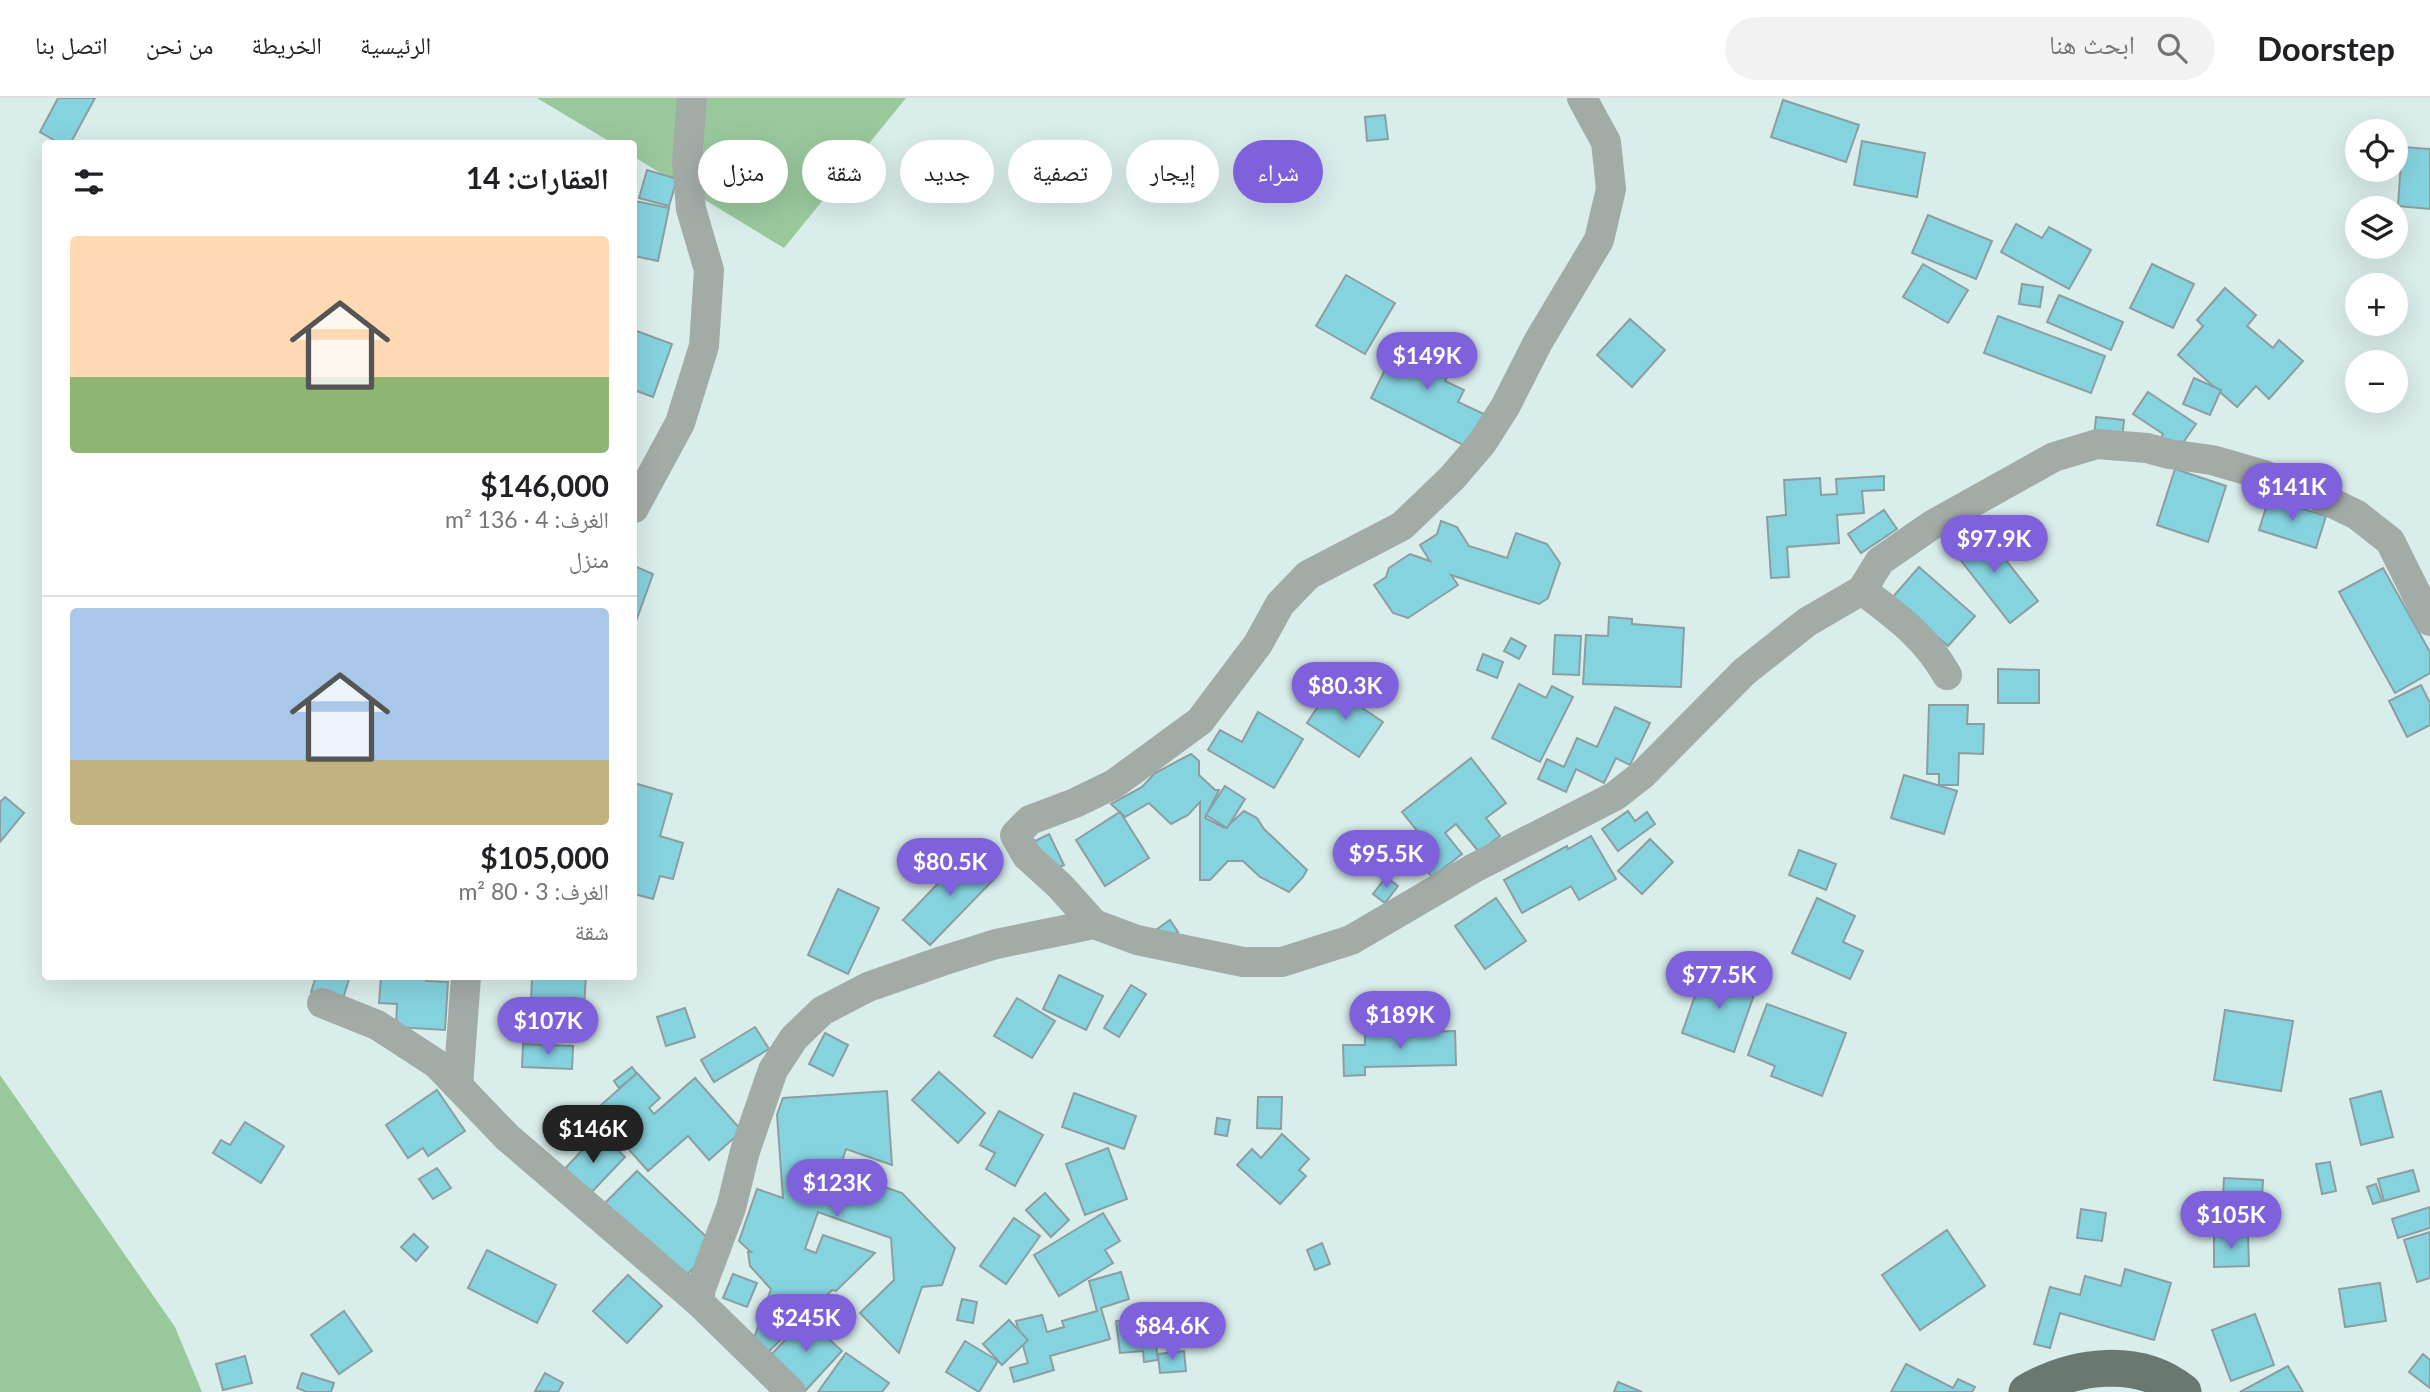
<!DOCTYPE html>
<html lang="ar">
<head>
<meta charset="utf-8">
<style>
  :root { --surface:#fff; --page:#f2f2f2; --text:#202124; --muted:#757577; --line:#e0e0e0; --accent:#7f61dc }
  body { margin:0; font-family:Lato,"Noto Naskh Arabic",sans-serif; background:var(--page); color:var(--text); direction:rtl; height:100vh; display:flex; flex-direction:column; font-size:26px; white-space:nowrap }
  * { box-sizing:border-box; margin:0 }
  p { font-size:23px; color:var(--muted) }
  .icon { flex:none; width:38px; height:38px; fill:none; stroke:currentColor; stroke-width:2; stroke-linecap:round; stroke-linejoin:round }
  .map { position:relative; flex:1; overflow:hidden; direction:ltr }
  .drawer { position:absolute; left:42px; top:42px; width:595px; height:840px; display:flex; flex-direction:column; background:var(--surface); border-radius:7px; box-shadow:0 7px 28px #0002; direction:rtl }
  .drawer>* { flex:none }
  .top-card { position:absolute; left:658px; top:42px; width:665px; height:63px; direction:rtl; display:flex; gap:14px }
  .tools { position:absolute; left:2345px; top:21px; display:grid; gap:14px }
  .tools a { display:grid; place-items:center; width:63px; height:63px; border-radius:50%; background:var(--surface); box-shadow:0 7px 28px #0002; font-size:35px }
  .price { position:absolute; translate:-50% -60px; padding:0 16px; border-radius:24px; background:var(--accent); color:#fff; font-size:23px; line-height:46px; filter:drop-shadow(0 2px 4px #0008) }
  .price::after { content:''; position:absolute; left:50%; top:42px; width:21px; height:16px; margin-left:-10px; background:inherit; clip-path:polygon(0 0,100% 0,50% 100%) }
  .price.selected { background:#222; color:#fff }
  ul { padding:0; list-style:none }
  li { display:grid; align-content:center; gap:14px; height:371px; padding:0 28px }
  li+li { border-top:2px solid var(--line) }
  li span { display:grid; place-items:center; height:217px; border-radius:7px; color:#555 }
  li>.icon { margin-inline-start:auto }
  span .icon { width:126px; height:126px; fill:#fffc; stroke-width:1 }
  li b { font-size:30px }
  h2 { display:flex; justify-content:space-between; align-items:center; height:84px; padding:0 28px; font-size:30px }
  .chip { padding:0 24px; border-radius:32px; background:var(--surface); box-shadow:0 7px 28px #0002; font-size:24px; line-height:63px }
  .chip.selected { background:var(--accent); color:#fff }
  header { display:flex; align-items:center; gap:42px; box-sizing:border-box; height:98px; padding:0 35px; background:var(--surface); border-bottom:2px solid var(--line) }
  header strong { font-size:33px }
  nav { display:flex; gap:38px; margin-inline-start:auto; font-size:24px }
  .search { width:490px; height:63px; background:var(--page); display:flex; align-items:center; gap:18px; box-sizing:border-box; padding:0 24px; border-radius:38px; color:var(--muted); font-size:26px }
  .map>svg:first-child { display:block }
  .forest { fill:#9ac89d }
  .building { fill:#85d3df; stroke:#8c9ea1; stroke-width:2 }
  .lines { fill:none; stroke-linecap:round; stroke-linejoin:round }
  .minor { stroke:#a3aba7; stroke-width:30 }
  .major { stroke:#6a7872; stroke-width:37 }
</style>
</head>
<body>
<header>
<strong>Doorstep</strong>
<div class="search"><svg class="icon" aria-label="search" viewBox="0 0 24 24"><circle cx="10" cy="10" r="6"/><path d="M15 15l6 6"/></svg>ابحث هنا</div>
<nav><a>الرئيسية</a><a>الخريطة</a><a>من نحن</a><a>اتصل بنا</a></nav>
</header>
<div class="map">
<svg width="2430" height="1294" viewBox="0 0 2430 1294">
  <rect width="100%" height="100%" fill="#d9edeb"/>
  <!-- forest -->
  <g class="forest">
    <path d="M537,0H906L784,150L634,59V46L612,45Z"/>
    <path d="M0,977L175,1229L202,1294H0Z"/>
  </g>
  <!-- building -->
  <g class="building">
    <path d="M58,0H95L70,46H61L40,34Z"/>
    <path d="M1783,2L1859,27L1846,64L1771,39Z"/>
    <path d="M1385,17L1388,41L1367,43L1365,19Z"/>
    <path d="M1862,43L1925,55L1917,99L1854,87Z"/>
    <path d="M2402,49L2430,51V111L2398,108Z"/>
    <path d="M647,72L677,81L669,108L639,100Z"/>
    <path d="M635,103L669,110L658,163L634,158Z"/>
    <path d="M1928,117L1992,143L1976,181L1912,155Z"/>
    <path d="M2016,126L2042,140L2049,129L2091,152L2069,191L2001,154Z"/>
    <path d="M1923,166L1968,192L1948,225L1903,199Z"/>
    <path d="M2152,166L2194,186L2173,230L2130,210Z"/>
    <path d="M1346,177L1395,205L1365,256L1316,228Z"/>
    <path d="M2022,186L2043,189L2040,209L2019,206Z"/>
    <path d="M2225,190L2256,217L2247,228L2273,250L2279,242L2303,263L2269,301L2256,288L2237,309L2178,257L2203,228L2197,222Z"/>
    <path d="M2059,197L2123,224L2111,252L2047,224Z"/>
    <path d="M1998,218L2105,258L2091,295L1984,255Z"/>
    <path d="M1630,221L1665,252L1632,289L1597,257Z"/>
    <path d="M634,232L672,246L653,299L634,292Z"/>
    <path d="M1402,237L1455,263L1445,283L1464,292L1458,304L1486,317L1469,350L1371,300Z"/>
    <path d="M2194,280L2221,292L2210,317L2183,306Z"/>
    <path d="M2148,294L2196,326L2178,352L2160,341L2163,336L2133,316Z"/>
    <path d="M2096,319L2124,322L2122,342L2094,339Z"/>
    <path d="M2175,371L2226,388L2208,444L2157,427Z"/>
    <path d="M1884,378V392L1862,393L1864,415L1837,417L1839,445L1787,449L1789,479L1771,480L1767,419L1786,417L1784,382L1820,380L1821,397L1837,396L1836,381Z"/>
    <path d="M2269,400L2326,418L2316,450L2259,432Z"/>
    <path d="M1884,412L1897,431L1861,455L1848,436Z"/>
    <path d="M1441,423L1457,429L1469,448L1507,460L1516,435L1547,446L1560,465L1548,500L1539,506L1451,477L1458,487L1408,520L1393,515L1374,487L1386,479L1389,470L1410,456L1430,463L1420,447L1437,436Z"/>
    <path d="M1979,428L2038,503L2010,525L1951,450Z"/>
    <path d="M634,468L653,476L634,529Z"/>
    <path d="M1919,469L1975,518L1948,548L1892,500Z"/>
    <path d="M2383,470L2430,554V575L2395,595L2339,494Z"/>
    <path d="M1609,519L1632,521V526L1684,530L1681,589L1583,586L1586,537L1608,538Z"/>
    <path d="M1555,537L1581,538L1579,577L1553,576Z"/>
    <path d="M1511,540L1526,548L1519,561L1504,553Z"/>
    <path d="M1483,556L1503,564L1497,580L1477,572Z"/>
    <path d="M1998,571L2039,572V605H1998Z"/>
    <path d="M1519,586L1546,600L1552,588L1573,599L1540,664L1492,640Z"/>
    <path d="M2421,587L2430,605V627L2407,639L2389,603Z"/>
    <path d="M1331,589L1383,624L1359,659L1307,625Z"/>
    <path d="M1929,607H1968L1967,626H1984L1983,656L1959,655L1958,687H1939V676H1927Z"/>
    <path d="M1615,609L1650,625L1630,667L1616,660L1604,685L1576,671L1566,694L1538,681L1547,661L1564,669L1577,640L1597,649Z"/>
    <path d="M1258,614L1303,641L1274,690L1208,652L1220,632L1242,644Z"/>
    <path d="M1191,656L1199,663V677L1215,692H1219L1205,720L1225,730L1244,713L1257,720L1264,731L1307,772L1303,779L1289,794L1260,779L1243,763H1228L1210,782H1200V704L1188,717L1171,726L1149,705L1125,719L1111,706L1142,689L1155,675Z"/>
    <path d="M1471,660L1506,705L1486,720L1500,738L1479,754L1456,726L1445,735L1462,756L1432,779L1405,745L1419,735L1402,714Z"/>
    <path d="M1904,677L1957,693L1944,736L1891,720Z"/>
    <path d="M634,685L672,696L660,738L683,745L673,781L660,778L653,801L634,796L636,786L634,785Z"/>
    <path d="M1225,688L1245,701L1227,730L1206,717Z"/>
    <path d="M5,699L24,715L0,744V704Z"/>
    <path d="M1628,713L1635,723L1647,714L1655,726L1618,753L1602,731Z"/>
    <path d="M1120,714L1149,760L1105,788L1076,742Z"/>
    <path d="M1049,736L1064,767L1048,775L1033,744Z"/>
    <path d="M1591,738L1616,781L1579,802L1571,788L1522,815L1504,782L1567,748L1568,751Z"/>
    <path d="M1650,741L1673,764L1642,796L1618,773Z"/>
    <path d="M1799,752L1836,766L1826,792L1789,777Z"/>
    <path d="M969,753L996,779L930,847L903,822Z"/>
    <path d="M1386,779L1398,788L1385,805L1373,796Z"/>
    <path d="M838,791L879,810L848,876L808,857Z"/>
    <path d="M1496,800L1526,843L1485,871L1455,828Z"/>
    <path d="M1817,800L1855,818L1843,844L1863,853L1850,881L1792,855Z"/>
    <path d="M1170,822L1178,834L1161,845L1153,834Z"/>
    <path d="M1704,872L1756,891L1734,954L1682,935Z"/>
    <path d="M1059,877L1103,898L1086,932L1043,911Z"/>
    <path d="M316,878H350L342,904L311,894Z"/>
    <path d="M381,878H427L426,883L448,884L445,932L396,929L397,906L379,905Z"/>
    <path d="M532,878H586L584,909L531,906Z"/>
    <path d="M1131,887L1146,896L1119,939L1104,930Z"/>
    <path d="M1017,900L1055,923L1032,960L994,938Z"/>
    <path d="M1767,906L1846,935L1822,998L1771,978L1775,968L1748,957Z"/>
    <path d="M685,910L695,939L666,948L657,919Z"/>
    <path d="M2225,912L2293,923L2281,993L2214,982Z"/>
    <path d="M755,929L769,951L714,984L701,962Z"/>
    <path d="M1455,933L1456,967L1365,969V977L1344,978L1343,947H1365V935Z"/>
    <path d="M825,935L848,947L833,978L809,966Z"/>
    <path d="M523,946L573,948L572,971L522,969Z"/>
    <path d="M632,969L637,976L619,990L614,983Z"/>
    <path d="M939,974L985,1015L958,1045L912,1002Z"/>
    <path d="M637,975L660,1000L649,1010L654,1016L695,980L742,1033L709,1062L688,1038L648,1073L616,1037L622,1033L600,1008Z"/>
    <path d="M437,992L465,1033L428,1058L423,1050L408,1060L386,1027Z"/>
    <path d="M887,993L892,1067L846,1051L839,1073L902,1095L955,1150L942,1187L922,1189L899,1255L860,1215L894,1182L891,1140L818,1114L805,1151L816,1155L823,1137L875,1155L836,1193L832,1192L764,1258L752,1246L771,1191L750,1168L748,1154H751L739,1143L757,1091L783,1100L777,1017L783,1000Z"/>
    <path d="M2381,993L2393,1039L2361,1047L2350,1001Z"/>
    <path d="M1074,995L1136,1018L1124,1051L1062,1029Z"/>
    <path d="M1258,999H1282L1281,1031L1257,1030Z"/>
    <path d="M999,1013L1043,1037L1015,1088L986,1071L995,1055L980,1047Z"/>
    <path d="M1217,1020L1230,1022L1227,1038L1215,1036Z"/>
    <path d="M245,1024L284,1048L261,1085L213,1055L221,1042L230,1047Z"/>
    <path d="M599,1034L625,1059L587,1099L561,1075Z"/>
    <path d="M1282,1036L1309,1061L1299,1072L1306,1078L1280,1106L1237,1067L1252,1051L1261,1060Z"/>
    <path d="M1108,1050L1127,1101L1085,1117L1066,1066Z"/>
    <path d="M2330,1064L2336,1093L2322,1096L2316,1066Z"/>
    <path d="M437,1070L451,1090L433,1101L419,1081Z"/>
    <path d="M2413,1072L2419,1093L2384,1103L2378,1081Z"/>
    <path d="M637,1073L715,1147L682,1182L604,1106Z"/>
    <path d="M2224,1080L2263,1082L2261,1118L2222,1116Z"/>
    <path d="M2376,1086L2382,1103L2373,1106L2367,1089Z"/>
    <path d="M1045,1095L1069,1122L1051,1139L1026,1112Z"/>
    <path d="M2430,1109V1130L2398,1140L2392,1121Z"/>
    <path d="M2081,1111L2106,1115L2102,1143L2077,1140Z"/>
    <path d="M1103,1115L1120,1143L1105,1152L1113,1165L1059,1198L1034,1157Z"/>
    <path d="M1014,1120L1040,1138L1006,1186L980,1168Z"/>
    <path d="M1947,1132L1985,1188L1920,1232L1882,1177Z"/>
    <path d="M2430,1134V1180L2417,1184L2404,1142Z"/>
    <path d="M414,1136L428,1149L416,1163L401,1149Z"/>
    <path d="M2248,1137L2249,1168L2214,1169V1138Z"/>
    <path d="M1322,1145L1330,1166L1315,1172L1307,1152Z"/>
    <path d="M487,1152L556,1187L537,1225L468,1190Z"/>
    <path d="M2125,1171L2171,1185L2154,1242L2060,1215L2050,1250L2034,1246L2050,1189L2080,1197L2085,1178L2121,1188Z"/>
    <path d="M1121,1174L1129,1201L1101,1210L1110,1241L1050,1258L1054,1272L1014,1284L1010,1270L1028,1265L1016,1223L1042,1217L1047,1234L1064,1229L1062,1223L1097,1213L1089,1183Z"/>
    <path d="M733,1176L757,1185L747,1209L723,1200Z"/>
    <path d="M628,1177L662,1208L627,1245L593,1213Z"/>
    <path d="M2380,1185L2386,1223L2345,1229L2339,1191Z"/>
    <path d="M962,1201L977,1204L973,1225L957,1222Z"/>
    <path d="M344,1213L372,1253L339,1276L311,1237Z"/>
    <path d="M2255,1216L2274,1267L2231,1283L2212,1232Z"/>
    <path d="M1152,1218L1158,1262L1144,1264L1143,1253L1120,1255L1116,1223Z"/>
    <path d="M806,1220L842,1253L806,1292L769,1259Z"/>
    <path d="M1009,1222L1028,1242L1002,1267L983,1246Z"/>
    <path d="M965,1243L998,1263L979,1294L946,1274Z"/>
    <path d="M1184,1253L1186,1273L1160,1275L1158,1256Z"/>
    <path d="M846,1255L889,1285L882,1294H818Z"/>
    <path d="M2423,1256L2430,1262V1290L2409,1274Z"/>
    <path d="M245,1258L252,1285L223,1292L216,1266Z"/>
    <path d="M1906,1266L1953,1290L1958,1281L1975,1289L1972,1294H1891Z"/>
    <path d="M2288,1268L2303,1294H2240Z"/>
    <path d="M302,1275L334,1285L331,1294H307L297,1290Z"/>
    <path d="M545,1275L563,1285L558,1294L535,1293Z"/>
    <path d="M1618,1284L1642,1294H1614Z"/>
  </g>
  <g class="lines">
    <!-- minor -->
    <g class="minor">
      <path d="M634,410L680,325L704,248L709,172L691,111L687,64L692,0"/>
      <path d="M1862,492C1896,518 1926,539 1947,577"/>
      <path d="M1094,826L1060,788L1027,758L1015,737L1030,722L1075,705L1114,686L1200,623L1258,546L1280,506L1308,477L1402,428L1452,380L1482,345L1505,309L1538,244L1599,142L1611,91L1606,44L1582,0"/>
      <path d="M322,905L377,927L437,966L507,1039L699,1204"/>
      <path d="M458,988L466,878"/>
      <path d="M791,1294L699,1204L701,1190L731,1110L745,1053L773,972L794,940L822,913L868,889L942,863L996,846L1094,826L1137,842L1243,864H1282L1351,842L1474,770L1615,698L1643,676L1744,574L1807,524L1862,492L1880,463L1932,427L2054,359L2097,346L2147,350L2169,356L2212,362L2264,377L2316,397L2357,417L2390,443L2430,523"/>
    </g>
    <!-- major -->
    <path class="major" d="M2027,1294C2074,1267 2138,1258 2183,1294"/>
  </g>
</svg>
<div class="tools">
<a><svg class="icon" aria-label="locate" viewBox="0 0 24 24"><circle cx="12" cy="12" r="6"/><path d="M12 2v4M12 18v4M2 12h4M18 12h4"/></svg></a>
<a><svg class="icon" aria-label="layers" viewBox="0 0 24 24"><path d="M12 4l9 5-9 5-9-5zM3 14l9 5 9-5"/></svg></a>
<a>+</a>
<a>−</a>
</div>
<b class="price" style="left:1427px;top:294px">$149K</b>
<b class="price" style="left:2292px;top:425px">$141K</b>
<b class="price" style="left:1994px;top:477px">$97.9K</b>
<b class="price" style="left:1345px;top:624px">$80.3K</b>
<b class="price" style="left:1386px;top:792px">$95.5K</b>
<b class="price" style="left:950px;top:800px">$80.5K</b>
<b class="price" style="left:1719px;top:913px">$77.5K</b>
<b class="price" style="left:1400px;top:953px">$189K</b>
<b class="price" style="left:548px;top:959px">$107K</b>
<b class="price selected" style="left:593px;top:1067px">$146K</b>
<b class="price" style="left:837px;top:1121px">$123K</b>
<b class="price" style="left:2231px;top:1153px">$105K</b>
<b class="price" style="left:806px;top:1256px">$245K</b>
<b class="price" style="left:1172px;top:1264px">$84.6K</b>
<div class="top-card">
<a class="chip selected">شراء</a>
<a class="chip">إيجار</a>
<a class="chip">تصفية</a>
<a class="chip">جديد</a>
<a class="chip">شقة</a>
<a class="chip">منزل</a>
</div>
<section class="drawer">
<h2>العقارات: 14<svg class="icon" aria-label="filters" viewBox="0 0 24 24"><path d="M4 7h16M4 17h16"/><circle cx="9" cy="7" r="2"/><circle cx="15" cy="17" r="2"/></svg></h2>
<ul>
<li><span style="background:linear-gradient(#ffd9b3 65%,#8fb573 0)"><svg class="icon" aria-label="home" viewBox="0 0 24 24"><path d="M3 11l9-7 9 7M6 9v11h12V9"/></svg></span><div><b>$146,000</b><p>الغرف: 4 · 136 m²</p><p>منزل</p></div></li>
<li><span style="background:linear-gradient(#a9c7e8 70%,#c2b280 0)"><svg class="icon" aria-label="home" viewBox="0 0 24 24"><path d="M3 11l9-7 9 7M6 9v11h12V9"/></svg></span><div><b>$105,000</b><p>الغرف: 3 · 80 m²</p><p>شقة</p></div></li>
</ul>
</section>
</div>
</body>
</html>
